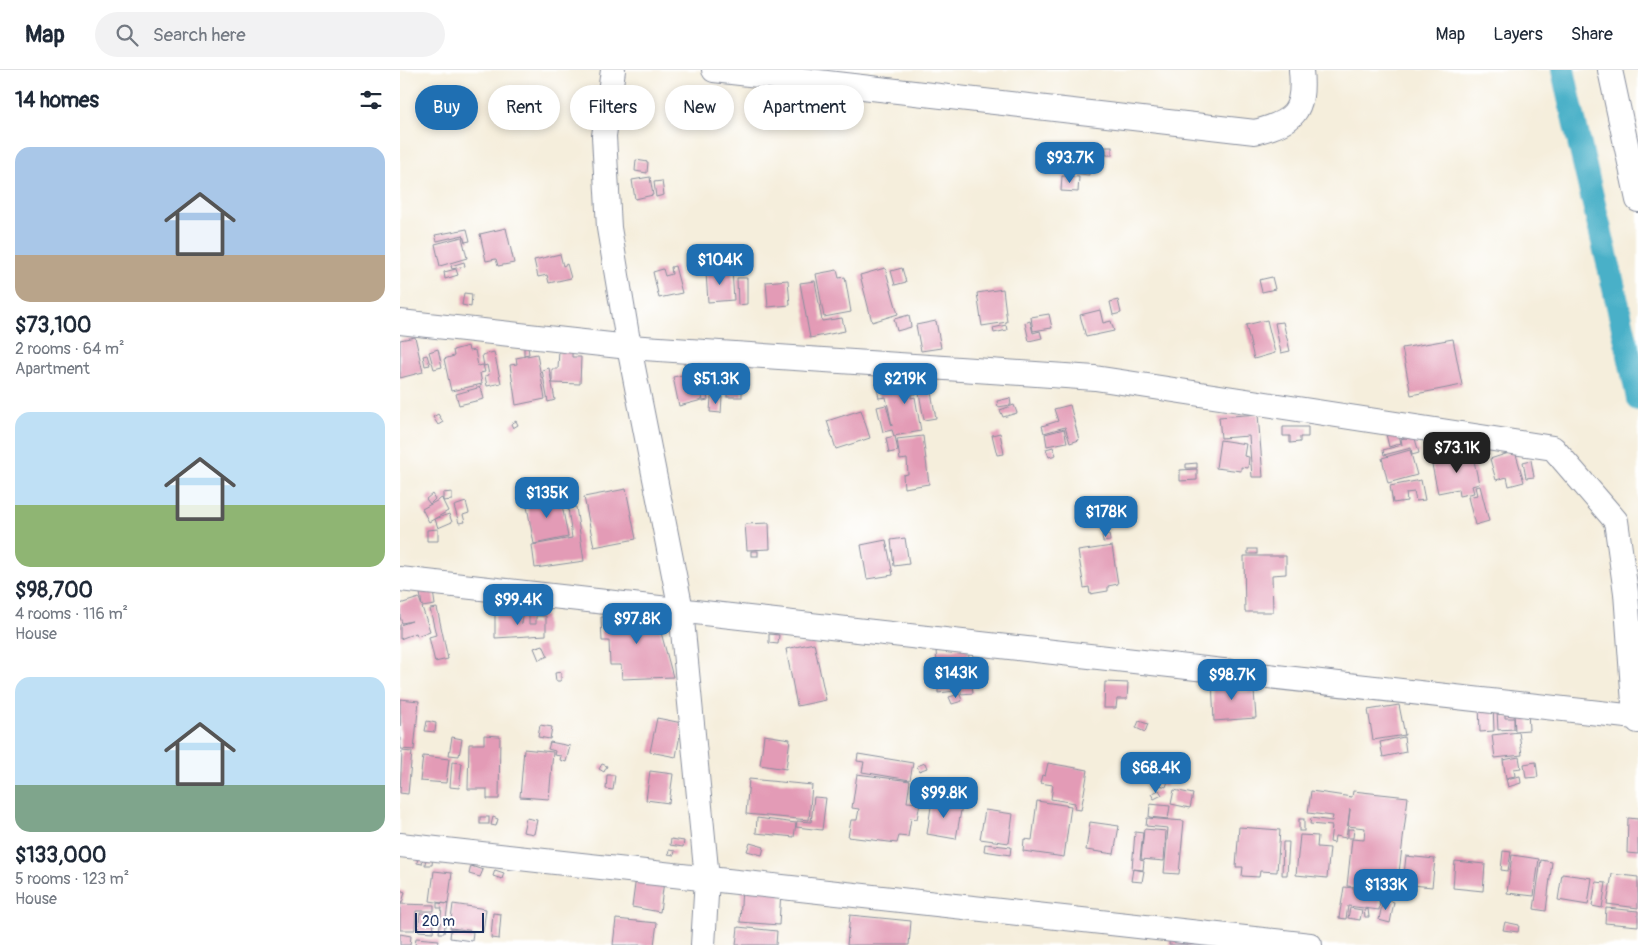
<!DOCTYPE html>
<html lang="en">
<head>
<meta charset="utf-8">
<style>
  :root { --surface:#fff; --page:#f2f2f3; --text:#1f2937; --muted:#747a83; --line:#e0e1e3; --accent:#1f6fb2 }
  body { margin:0; font-family:Pangolin,sans-serif; background:var(--page); color:var(--text); height:100vh; display:flex; flex-direction:column; font-size:19px; white-space:nowrap }
  * { box-sizing:border-box; margin:0 }
  p { font-size:16px; color:var(--muted) }
  .icon { flex:none; width:28px; height:28px; fill:none; stroke:currentColor; stroke-width:2; stroke-linecap:round; stroke-linejoin:round }
  .map { position:relative; flex:1; overflow:hidden }
  .side { display:flex; flex-direction:column; background:var(--surface); width:400px }
  .side>* { flex:none }
  .guide { position:absolute; left:15px; top:15px; width:475px; height:45px; display:flex; gap:10px }
  .scale { position:absolute; left:15px; bottom:12px; width:69px; box-sizing:border-box; padding-left:5px; border:2px solid #1b2f5e; border-top:0; font-size:14px; line-height:18px; white-space:nowrap; color:#1b2f5e; -webkit-text-stroke:4px #fff; paint-order:stroke }
  .price { position:absolute; translate:-50% -42px; padding:0 11px; border-radius:10px; background:var(--accent); color:#fff; font-size:16px; line-height:32px; filter:drop-shadow(0 1px 2px #0008) }
  .price::after { content:''; position:absolute; left:50%; top:30px; width:15px; height:11px; margin-left:-8px; background:inherit; clip-path:polygon(0 0,100% 0,50% 100%) }
  .price.selected { background:#222; color:#fff }
  ul { padding:0; list-style:none }
  li { display:grid; align-content:center; gap:10px; height:265px; padding:0 15px }
  li span { display:grid; place-items:center; height:155px; border-radius:15px; color:#555 }
  li>.icon { margin-inline-start:auto }
  span .icon { width:90px; height:90px; fill:#fffc; stroke-width:1 }
  li b { font-size:21px }
  h2 { display:flex; justify-content:space-between; align-items:center; height:60px; padding:0 15px; font-size:21px }
  .chip { padding:0 18px; border-radius:22px; background:var(--surface); box-shadow:0 2px 8px #0003; font-size:18px; line-height:45px }
  .chip.selected { background:var(--accent); color:#fff }
  header { display:flex; align-items:center; gap:30px; box-sizing:border-box; height:70px; padding:0 25px; background:var(--surface); border-bottom:1px solid var(--line) }
  header strong { font-size:24px }
  nav { display:flex; gap:28px; margin-inline-start:auto; font-size:18px }
  .search { width:350px; height:45px; background:var(--page); display:flex; align-items:center; gap:12px; box-sizing:border-box; padding:0 18px; border-radius:28px; color:var(--muted); font-size:19px }
  main { display:flex; flex:1; min-height:0 }
  .map>svg:first-child { display:block }
  .lines { fill:none; stroke-linecap:round; stroke-linejoin:round }
  .canal { stroke:#49b0c8; stroke-width:24 }
  .building { fill:#e39bb6 }
  .minor-casing { stroke:#888e9d; stroke-width:26 }
  .minor { stroke:#fff; stroke-width:24 }
</style>
</head>
<body>
<header>
<strong>Map</strong>
<div class="search"><svg class="icon" aria-label="search" viewBox="0 0 24 24"><circle cx="10" cy="10" r="6"/><path d="M15 15l6 6"/></svg>Search here</div>
<nav><a>Map</a><a>Layers</a><a>Share</a></nav>
</header>
<main>
<section class="side">
<h2>14 homes<svg class="icon" aria-label="filters" viewBox="0 0 24 24"><path d="M4 7h16M4 17h16"/><circle cx="9" cy="7" r="2"/><circle cx="15" cy="17" r="2"/></svg></h2>
<ul>
<li><span style="background:linear-gradient(#a9c7e8 70%,#b9a48a 0)"><svg class="icon" aria-label="home" viewBox="0 0 24 24"><path d="M3 11l9-7 9 7M6 9v11h12V9"/></svg></span><div><b>$73,100</b><p>2 rooms · 64 m²</p><p>Apartment</p></div></li>
<li><span style="background:linear-gradient(#bfe0f5 60%,#8fb573 0)"><svg class="icon" aria-label="home" viewBox="0 0 24 24"><path d="M3 11l9-7 9 7M6 9v11h12V9"/></svg></span><div><b>$98,700</b><p>4 rooms · 116 m²</p><p>House</p></div></li>
<li><span style="background:linear-gradient(#bfe0f5 70%,#7fa58c 0)"><svg class="icon" aria-label="home" viewBox="0 0 24 24"><path d="M3 11l9-7 9 7M6 9v11h12V9"/></svg></span><div><b>$133,000</b><p>5 rooms · 123 m²</p><p>House</p></div></li>
</ul>
</section>
<div class="map">
<svg width="1238" height="875" viewBox="0 0 1238 875">
  <rect width="100%" height="100%" fill="#fff"/>
  <filter id="ink" filterUnits="userSpaceOnUse"><feTurbulence type="fractalNoise" baseFrequency=".02" numOctaves="2"/><feDisplacementMap in="SourceGraphic" scale="10" xChannelSelector="R" yChannelSelector="G"/><feConvolveMatrix kernelMatrix="1 2 1 2 8 2 1 2 1" color-interpolation-filters="sRGB"/></filter>
  <filter id="wash" filterUnits="userSpaceOnUse"><feTurbulence type="fractalNoise" baseFrequency=".0096" numOctaves="4" result="noise"/><feDisplacementMap in="SourceGraphic" scale="20" xChannelSelector="R" yChannelSelector="G"/><feGaussianBlur stdDeviation="1.12" result="paint"/><feColorMatrix in="noise" values="0 0 0 0 0 0 0 0 0 0 0 0 0 0 0 0 0 1.4 0 .05"/><feComposite in="paint" operator="in"/></filter>
  <g filter="url(#wash)">
    <rect width="100%" height="100%" fill="#f5eedc"/>
    <g class="lines">
      <!-- canal -->
      <path class="canal" d="M1163,0C1186,110 1217,219 1238,329"/>
    </g>
    <g id="blocks">
      <!-- building -->
      <g class="building">
        <path d="M664,77L692,80L689,105L661,102Z"/>
        <rect x="706" y="77" width="6" height="8"/>
        <path d="M236,90L248,92L247,103L235,101Z"/>
        <path d="M662,106L679,107L678,122L661,121Z"/>
        <path d="M250,107L253,125L235,129L232,110Z"/>
        <path d="M262,111L264,125L256,127L254,112Z"/>
        <path d="M106,158L114,193L98,196L96,189L86,191L80,164Z"/>
        <path d="M67,159L70,171L65,172L63,165L37,171L35,165Z"/>
        <path d="M62,167L67,188L40,196L35,174Z"/>
        <path d="M160,184L163,196L167,194L171,208L149,213L147,205L138,207L134,190Z"/>
        <path d="M64,192L65,196L52,199L51,196Z"/>
        <path d="M275,196L282,223L259,228L253,202L263,199L265,206L272,204L271,197Z"/>
        <path d="M485,198L498,244L472,252L460,205Z"/>
        <path d="M502,198L506,212L495,215L491,201Z"/>
        <path d="M56,199L58,205L45,209L44,202Z"/>
        <path d="M437,200L439,208L445,207L451,242L424,247L416,204Z"/>
        <path d="M332,201L334,230L308,232L306,203Z"/>
        <path d="M872,207L875,219L862,222L859,210Z"/>
        <path d="M337,208H347V234L338,235Z"/>
        <path d="M388,210L390,235L368,237L366,212Z"/>
        <path d="M415,211L422,251L442,248L445,261L410,268L400,213Z"/>
        <path d="M603,219L607,252L582,256L577,223Z"/>
        <path d="M64,223L72,224L71,237L62,235Z"/>
        <path d="M718,230L721,243L713,245L710,232Z"/>
        <path d="M700,240L703,253L711,251L714,261L686,267L680,245Z"/>
        <path d="M649,244L652,258L633,261L631,247Z"/>
        <path d="M509,245L511,257L497,261L494,249Z"/>
        <path d="M867,250L875,283L854,289L846,255Z"/>
        <path d="M536,251L541,278L521,281L516,255Z"/>
        <path d="M630,251L633,263L640,261L642,268L629,271L625,253Z"/>
        <path d="M883,252L890,281L881,283L875,253Z"/>
        <path d="M606,255L607,260L594,263L593,258Z"/>
        <path d="M15,267L23,302L0,308V270Z"/>
        <path d="M1053,269L1062,315L1011,325L1002,278Z"/>
        <path d="M68,276L69,281L75,280L78,296L83,295L85,302L80,303L82,314L51,321L44,289L54,286L53,280Z"/>
        <path d="M128,277L129,284L124,285V278Z"/>
        <path d="M38,279L42,297L34,299L29,282Z"/>
        <path d="M159,279L172,280V287H181L180,314L152,313V299H158Z"/>
        <path d="M94,282L101,313L87,316L85,306L89,305L87,295L84,296L82,285Z"/>
        <path d="M137,284L145,329L116,335L110,295L117,294L116,288Z"/>
        <path d="M27,285L30,295L25,296L23,286Z"/>
        <path d="M149,298L155,330L148,332L142,300Z"/>
        <path d="M296,302L302,330L279,336L273,307Z"/>
        <path d="M528,307L536,348L524,350L519,323L511,325V328L515,327L521,361L494,366L492,360L483,362L477,337L486,335L492,356L486,327L479,328L476,314L508,308V311Z"/>
        <path d="M305,315L308,330L303,331L300,316Z"/>
        <rect x="327" y="315" width="15" height="12"/>
        <path d="M81,317L84,329L59,335L56,324Z"/>
        <path d="M311,327H322L321,343L310,342Z"/>
        <path d="M610,328L611,335L598,337L597,331Z"/>
        <path d="M614,335L617,343L603,347L600,340Z"/>
        <path d="M670,335L679,370L670,373L665,357L644,363L642,356L658,351L654,339Z"/>
        <path d="M461,340L470,368L436,379L427,351Z"/>
        <path d="M38,344L43,352L38,355L33,347Z"/>
        <path d="M858,344L863,407H852L849,366L821,368L819,347Z"/>
        <path d="M116,351L118,355L113,358L111,354Z"/>
        <path d="M883,357H908V367H900V372L890,373V366H883Z"/>
        <path d="M664,359L667,372L647,376L645,364Z"/>
        <path d="M998,361L1001,373L989,377L986,364Z"/>
        <path d="M600,363L604,384L597,385L592,365Z"/>
        <path d="M1014,365L1019,383L1012,385L1011,378L984,385L983,380L1002,375L1001,369Z"/>
        <path d="M495,366L498,381L489,383L486,368Z"/>
        <path d="M523,366L529,414L504,418L503,405L508,404L507,389L500,390L497,369Z"/>
        <path d="M820,370L846,374L844,386L849,387L848,398L841,397V401L816,398Z"/>
        <path d="M653,377L656,385L649,387L646,379Z"/>
        <path d="M1071,377L1079,414L1072,416L1074,423L1059,426L1058,419L1038,423L1032,395L1060,389L1058,380Z"/>
        <path d="M1010,380L1017,405L988,413L982,388Z"/>
        <path d="M1115,381L1124,412L1109,416L1107,407L1096,410L1090,389Z"/>
        <path d="M1131,390L1134,407L1126,408L1123,392Z"/>
        <path d="M797,393V398H786V394Z"/>
        <path d="M797,399V410L780,411V400Z"/>
        <path d="M1021,410L1025,430L1016,431L1014,422L1006,423L1007,431L993,433L990,416Z"/>
        <path d="M130,413L133,426L127,427L124,415Z"/>
        <path d="M1080,416L1089,451L1075,455L1068,427L1077,425L1075,417Z"/>
        <path d="M226,419L236,469L194,477L184,427Z"/>
        <path d="M52,422V430L43,431L48,441L29,452L22,439L42,428L43,431V423Z"/>
        <path d="M32,424L35,429L30,434L26,429Z"/>
        <path d="M160,424L168,467L134,474L126,431Z"/>
        <path d="M66,432L69,443L63,445L65,452L59,453L54,436Z"/>
        <path d="M176,437L184,491L135,498L132,475L172,468L168,438Z"/>
        <path d="M49,444L52,452L38,458L35,449Z"/>
        <path d="M369,453L370,479L347,480L345,454Z"/>
        <path d="M38,459V471H27V460Z"/>
        <path d="M709,464L710,471L703,472L702,465Z"/>
        <path d="M505,468L509,494L494,496L491,470Z"/>
        <path d="M486,470L493,505L467,509L461,475Z"/>
        <path d="M712,476L718,514L708,516V521L690,524L689,517L684,518L678,481Z"/>
        <rect x="848" y="479" width="9" height="5"/>
        <rect x="351" y="481" width="7" height="5"/>
        <path d="M844,486H886V504L872,505L873,542H845Z"/>
        <path d="M32,514L35,535L22,537L30,561L17,566L16,563L0,569V555L12,551L2,553L0,547V534L19,528L22,536L19,516Z"/>
        <path d="M98,530L117,531V540H97Z"/>
        <path d="M37,538L48,589L35,592L29,567L36,565L30,539Z"/>
        <path d="M220,540H255L273,607L222,609L221,595H210L209,571H202L201,547H211V558L221,557Z"/>
        <path d="M122,542V554L123,546H129V554H136V546H146V565L95,568V544Z"/>
        <path d="M369,564L379,565L378,574L369,573Z"/>
        <path d="M414,573L426,630L397,636L386,579Z"/>
        <path d="M143,575L148,586L139,590L134,578Z"/>
        <path d="M568,578L571,610L538,612L536,580Z"/>
        <path d="M161,602V611H156L155,603Z"/>
        <path d="M839,609L840,622L854,621L856,648L814,651L812,610Z"/>
        <path d="M705,612L728,613L727,629H717L716,638H704Z"/>
        <path d="M556,613V621L538,623V614Z"/>
        <path d="M572,615L573,623L561,624V616Z"/>
        <path d="M560,624L562,631L552,634L549,627Z"/>
        <path d="M0,629L19,631L14,680L1,679Z"/>
        <path d="M1093,634L1094,661L1080,662L1079,635Z"/>
        <path d="M999,635L1005,665L973,670L968,640Z"/>
        <path d="M1105,640V648H1114V659L1098,660L1097,641Z"/>
        <path d="M1128,641L1129,660L1115,661L1114,642Z"/>
        <path d="M257,648L282,653L276,687L250,682Z"/>
        <path d="M27,651L36,653L35,662L25,661Z"/>
        <path d="M739,651L748,654L745,662L736,658Z"/>
        <path d="M140,655L152,657L150,669L138,667Z"/>
        <path d="M1119,662L1122,685L1095,688L1092,665Z"/>
        <path d="M84,665L100,666L99,729H87V719H68L69,674H84Z"/>
        <path d="M364,665L390,669L386,699L360,695Z"/>
        <path d="M52,667L62,669L59,686L49,685Z"/>
        <path d="M1004,667L1006,682L983,687L980,672Z"/>
        <path d="M150,672L170,676L166,692L160,690L161,686L154,685L155,681L148,679Z"/>
        <path d="M124,679L153,682L149,729L120,727Z"/>
        <path d="M2,681L12,682L8,724L0,723Z"/>
        <path d="M458,684L513,693L510,710L462,702L464,692L457,691Z"/>
        <path d="M23,686L49,689L46,713L20,711Z"/>
        <path d="M1119,687L1121,698L1114,699L1115,706L1106,708L1103,690Z"/>
        <path d="M52,692L62,693L59,718L50,717Z"/>
        <path d="M1136,692L1138,707L1126,708L1124,694Z"/>
        <path d="M525,693L527,698L519,701L517,696Z"/>
        <path d="M648,693L688,700L681,740L674,739L675,733L651,729L653,715L640,713L642,705L645,706Z"/>
        <path d="M202,694L207,696L204,702L199,699Z"/>
        <path d="M250,701L273,704L269,733L246,730Z"/>
        <path d="M457,704L510,711L507,732L520,733L517,749L511,748L508,767L499,766L497,773L448,767L451,750H457L459,739L452,738Z"/>
        <path d="M207,705H215L213,720L206,719Z"/>
        <path d="M1120,706L1121,713L1108,717L1106,709Z"/>
        <path d="M756,707L768,711L766,717L754,713Z"/>
        <path d="M349,709L412,715L409,750L346,744Z"/>
        <path d="M759,720L762,725L754,729L751,724Z"/>
        <path d="M774,720L793,724L790,738L771,734Z"/>
        <path d="M911,721L952,727L953,721L1008,727L996,828L984,827V820L947,816L952,769L964,770L965,758L948,756L950,739L946,768L935,766L934,773L930,772L932,756L910,754L911,748L932,751L933,746L908,743Z"/>
        <path d="M516,724L523,726L521,733L515,732Z"/>
        <path d="M414,727L426,728L422,760L396,757L397,751L411,752Z"/>
        <path d="M532,730L562,735L556,769L527,764Z"/>
        <path d="M637,731L671,736L664,787L623,781L624,769L632,770Z"/>
        <path d="M750,734L770,736L768,749L749,747Z"/>
        <path d="M585,740L613,744L609,773L580,769Z"/>
        <rect x="80" y="747" width="9" height="7"/>
        <path d="M93,747L98,749L96,756L91,755Z"/>
        <path d="M126,748L137,750L134,764L123,762Z"/>
        <path d="M357,748L396,753L394,767L356,763Z"/>
        <path d="M747,748L784,751L779,804L764,803L768,758L746,756Z"/>
        <path d="M1228,748L1238,749V784L1227,783Z"/>
        <rect x="899" y="749" width="5" height="12"/>
        <path d="M690,752L719,756L714,784L686,780Z"/>
        <path d="M839,757L880,760L877,802L860,801L859,807L842,806L843,797H836Z"/>
        <path d="M744,759L766,761L764,791L741,789Z"/>
        <path d="M948,759H954L953,768H948Z"/>
        <path d="M735,762L743,763L740,790L744,791L743,800L732,799Z"/>
        <path d="M900,765L918,766L917,777L930,778L927,808L896,805Z"/>
        <path d="M271,769L284,771L283,777L270,775Z"/>
        <path d="M883,772H889L887,805H882Z"/>
        <path d="M350,773L364,777L362,785L347,781Z"/>
        <path d="M585,774L611,777L610,785L584,781Z"/>
        <path d="M269,780L275,781L274,785L268,784Z"/>
        <path d="M1103,781L1111,782L1108,801L1101,800Z"/>
        <path d="M26,785H33L32,795H25Z"/>
        <path d="M1112,785L1139,789L1134,826L1107,823Z"/>
        <path d="M18,786L23,788L22,794L17,793Z"/>
        <path d="M1006,786L1035,789L1032,817L1003,814Z"/>
        <path d="M1141,790L1152,792L1146,841L1134,839Z"/>
        <path d="M1055,791L1085,794L1083,821L1053,818Z"/>
        <path d="M71,796L83,800L80,807L69,804Z"/>
        <path d="M733,799L744,801L742,812L731,811Z"/>
        <path d="M95,800L104,803L102,809L93,806Z"/>
        <path d="M34,801L52,803L48,834L30,831Z"/>
        <path d="M1162,804L1192,808L1188,835L1158,830Z"/>
        <path d="M1212,804L1238,807V838L1207,834Z"/>
        <path d="M236,807L264,811L260,842L232,837Z"/>
        <path d="M1196,812L1206,813L1202,838L1192,836Z"/>
        <path d="M342,817L381,820L379,855L340,852Z"/>
        <path d="M944,817L954,818V823L969,825L970,820L981,821L979,840L948,836L946,849L939,848Z"/>
        <path d="M0,820L5,822L2,833H0Z"/>
        <path d="M983,829L994,832L990,853L979,850Z"/>
        <path d="M37,833L48,834L44,863H39L42,838H37Z"/>
        <path d="M0,834L34,835V841H16L15,860H0Z"/>
        <path d="M53,834L86,839L83,862L50,858Z"/>
        <path d="M950,838L962,840L960,850L948,848Z"/>
        <path d="M1206,838L1238,841V856L1205,853Z"/>
        <path d="M968,839L969,847H965L964,840Z"/>
        <path d="M20,843L35,844L33,862L18,861Z"/>
        <path d="M93,843L101,844L99,869L91,868Z"/>
        <path d="M450,845L511,851L509,875H447Z"/>
        <path d="M216,849L257,853L254,875H213Z"/>
        <path d="M1105,852L1119,855L1118,862L1103,860Z"/>
        <path d="M338,857L377,861L376,875H336Z"/>
        <path d="M51,859L73,862L72,871L50,868Z"/>
        <path d="M0,864L11,866L10,875H0Z"/>
        <path d="M770,867L811,875H769Z"/>
        <path d="M16,868L39,870L38,875H15Z"/>
      </g>
    </g>
  </g>
  <g filter="url(#ink)">
    <use href="#blocks" fill-opacity="0" stroke="#888e9d" stroke-width="1"/>
    <g class="lines">
      <!-- minor casing -->
      <g class="minor-casing">
        <g id="minor">
          <path d="M213,0L204,66L209,158L229,277L281,540L307,809L303,875"/>
          <path d="M314,0L855,62C894,52 905,42 901,0"/>
          <path d="M1210,0L1238,130"/>
          <path d="M0,252L229,277L695,308L1153,378L1216,451L1226,523L1235,647L1238,651"/>
          <path d="M0,509L1235,647"/>
          <path d="M0,775L910,875"/>
        </g>
      </g>
      <!-- minor -->
      <use href="#minor" class="minor"/>
    </g>
  </g>
</svg>
<div class="scale">20 m</div>
<b class="price" style="left:670px;top:114px">$93.7K</b>
<b class="price" style="left:320px;top:216px">$104K</b>
<b class="price" style="left:316px;top:335px">$51.3K</b>
<b class="price" style="left:505px;top:335px">$219K</b>
<b class="price selected" style="left:1057px;top:404px">$73.1K</b>
<b class="price" style="left:147px;top:449px">$135K</b>
<b class="price" style="left:706px;top:468px">$178K</b>
<b class="price" style="left:118px;top:556px">$99.4K</b>
<b class="price" style="left:237px;top:575px">$97.8K</b>
<b class="price" style="left:556px;top:629px">$143K</b>
<b class="price" style="left:832px;top:631px">$98.7K</b>
<b class="price" style="left:756px;top:724px">$68.4K</b>
<b class="price" style="left:544px;top:749px">$99.8K</b>
<b class="price" style="left:986px;top:841px">$133K</b>
<div class="guide">
<a class="chip selected">Buy</a>
<a class="chip">Rent</a>
<a class="chip">Filters</a>
<a class="chip">New</a>
<a class="chip">Apartment</a>
</div>
</div>
</main>
</body>
</html>
